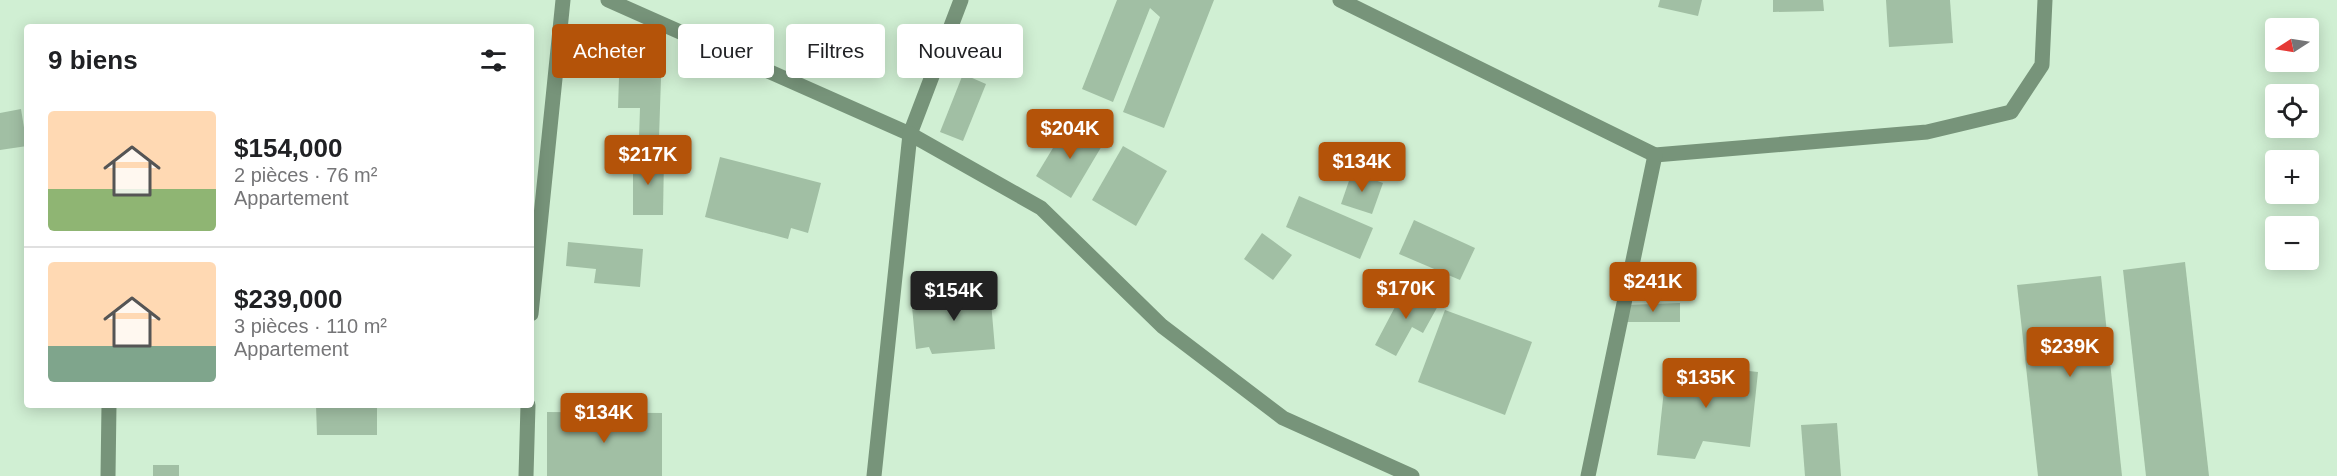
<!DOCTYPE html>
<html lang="fr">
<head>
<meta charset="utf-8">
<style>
  :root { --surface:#fff; --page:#f2f2f2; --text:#202124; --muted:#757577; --line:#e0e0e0; --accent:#b45309 }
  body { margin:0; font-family:Helvetica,sans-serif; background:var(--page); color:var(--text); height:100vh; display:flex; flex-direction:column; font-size:22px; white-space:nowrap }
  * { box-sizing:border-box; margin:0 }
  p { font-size:20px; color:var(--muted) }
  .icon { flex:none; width:33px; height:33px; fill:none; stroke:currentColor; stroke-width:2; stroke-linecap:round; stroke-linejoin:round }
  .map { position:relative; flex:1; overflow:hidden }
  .side { position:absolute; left:24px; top:24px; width:510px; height:384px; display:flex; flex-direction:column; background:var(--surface); border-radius:6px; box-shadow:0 3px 15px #0003 }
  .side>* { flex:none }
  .guide { position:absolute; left:552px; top:24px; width:570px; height:54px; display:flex; gap:12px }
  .needle { width:39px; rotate:258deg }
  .tools { position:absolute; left:2265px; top:18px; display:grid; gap:12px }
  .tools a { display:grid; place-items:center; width:54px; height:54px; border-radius:6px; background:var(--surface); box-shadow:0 3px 15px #0003; font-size:30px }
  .price { position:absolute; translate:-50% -51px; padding:0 14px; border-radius:6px; background:var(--accent); color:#fff; font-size:20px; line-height:39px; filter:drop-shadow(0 2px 3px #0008) }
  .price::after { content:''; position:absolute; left:50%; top:36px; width:18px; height:14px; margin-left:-9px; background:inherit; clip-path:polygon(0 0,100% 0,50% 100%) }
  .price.active { background:#222; color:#fff }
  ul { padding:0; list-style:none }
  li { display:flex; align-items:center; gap:18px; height:150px; padding:0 24px }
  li+li { border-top:2px solid var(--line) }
  li span { display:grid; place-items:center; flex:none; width:168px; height:120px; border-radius:6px; color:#555 }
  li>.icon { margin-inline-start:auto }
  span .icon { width:72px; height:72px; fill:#fffc; stroke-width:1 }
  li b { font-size:26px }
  h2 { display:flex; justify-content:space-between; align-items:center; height:72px; padding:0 24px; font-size:26px }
  .chip { padding:0 21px; border-radius:6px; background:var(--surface); box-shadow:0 3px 15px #0003; font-size:21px; line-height:54px }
  .chip.active { background:var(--accent); color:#fff }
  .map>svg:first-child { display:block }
  .building { fill:#a1bfa4 }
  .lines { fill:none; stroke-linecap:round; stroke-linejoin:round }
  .minor { stroke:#77947a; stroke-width:15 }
</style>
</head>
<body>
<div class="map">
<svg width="2337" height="476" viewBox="0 0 2337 476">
  <rect width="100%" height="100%" fill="#d0efd3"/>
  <!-- building -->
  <g class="building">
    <path d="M1117,0H1214L1164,128L1123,112L1160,17L1150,8L1113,102L1082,89Z"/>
    <path d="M1660,0H1702L1698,16L1658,7Z"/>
    <path d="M1773,0H1823L1824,11L1773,12Z"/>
    <path d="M1886,0H1950L1953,43L1889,47Z"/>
    <path d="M620,47L662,48L659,138H639L640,108H618Z"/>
    <path d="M963,74L986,84L963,141L940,132Z"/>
    <path d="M21,109L27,146L0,150V113Z"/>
    <path d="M1068,123L1103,144L1071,198L1036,176Z"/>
    <path d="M1123,146L1167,171L1136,226L1092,200Z"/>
    <path d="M633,156L664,157L663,215H633Z"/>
    <path d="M720,157L821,183L808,233L791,228L788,239L705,217Z"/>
    <path d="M1352,172L1383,183L1372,214L1341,204Z"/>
    <path d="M1299,196L1373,228L1360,259L1286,227Z"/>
    <path d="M1414,220L1475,248L1460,280L1399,254Z"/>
    <path d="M1262,233L1292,255L1273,280L1244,259Z"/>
    <path d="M568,242L643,249L640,287L594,283L596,269L566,266Z"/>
    <path d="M2185,262L2209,476H2146L2123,270Z"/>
    <path d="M2101,276L2122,476H2038L2017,285Z"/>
    <path d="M1406,286L1439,304L1423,333L1412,327L1396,356L1375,345Z"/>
    <path d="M990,290L995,349L932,354L929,347L916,349L911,296Z"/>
    <path d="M1680,303V322H1626L1625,305Z"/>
    <path d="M1445,310L1532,342L1505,415L1418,382Z"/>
    <path d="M1667,362L1758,372L1750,447L1703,441L1695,459L1657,455Z"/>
    <path d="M316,405H377V435H317Z"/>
    <path d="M547,412L662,413V476H547Z"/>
    <path d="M1837,423L1841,476H1805L1801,425Z"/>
    <rect x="153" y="465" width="26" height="11"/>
  </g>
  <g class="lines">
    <!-- minor -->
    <g class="minor">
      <path d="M608,0L910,134L961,0"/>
      <path d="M1340,0L1655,155L1927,132L2011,112L2042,65L2045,0"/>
      <path d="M531,314L563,0"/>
      <path d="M108,476L109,405"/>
      <path d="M526,476L528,405"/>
      <path d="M874,476L910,134L1041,208L1162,326L1283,418L1412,476"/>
      <path d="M1588,476L1655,155"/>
    </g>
  </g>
</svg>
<div class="tools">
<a><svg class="needle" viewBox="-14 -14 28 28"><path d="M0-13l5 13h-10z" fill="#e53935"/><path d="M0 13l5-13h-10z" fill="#757577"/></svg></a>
<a><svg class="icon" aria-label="locate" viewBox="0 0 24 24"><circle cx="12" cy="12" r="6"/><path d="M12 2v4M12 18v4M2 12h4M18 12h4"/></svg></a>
<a>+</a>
<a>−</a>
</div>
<b class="price" style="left:1070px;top:160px">$204K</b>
<b class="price" style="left:648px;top:186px">$217K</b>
<b class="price" style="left:1362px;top:193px">$134K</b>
<b class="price" style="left:1653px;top:313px">$241K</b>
<b class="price" style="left:1406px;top:320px">$170K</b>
<b class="price active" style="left:954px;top:322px">$154K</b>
<b class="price" style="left:2070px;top:378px">$239K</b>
<b class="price" style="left:1706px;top:409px">$135K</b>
<b class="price" style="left:604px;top:444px">$134K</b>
<div class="guide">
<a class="chip active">Acheter</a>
<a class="chip">Louer</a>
<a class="chip">Filtres</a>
<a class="chip">Nouveau</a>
</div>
<section class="side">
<h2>9 biens<svg class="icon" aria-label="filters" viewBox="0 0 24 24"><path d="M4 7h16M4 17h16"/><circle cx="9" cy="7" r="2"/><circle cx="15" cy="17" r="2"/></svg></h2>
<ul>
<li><span style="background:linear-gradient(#ffd9b3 65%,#8fb573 0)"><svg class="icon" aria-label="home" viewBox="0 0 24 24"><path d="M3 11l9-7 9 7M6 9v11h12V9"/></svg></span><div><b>$154,000</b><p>2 pièces · 76 m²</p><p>Appartement</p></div></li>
<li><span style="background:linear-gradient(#ffd9b3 70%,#7fa58c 0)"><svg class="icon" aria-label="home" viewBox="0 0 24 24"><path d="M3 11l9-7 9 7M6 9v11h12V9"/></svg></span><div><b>$239,000</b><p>3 pièces · 110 m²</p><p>Appartement</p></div></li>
</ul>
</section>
</div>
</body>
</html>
